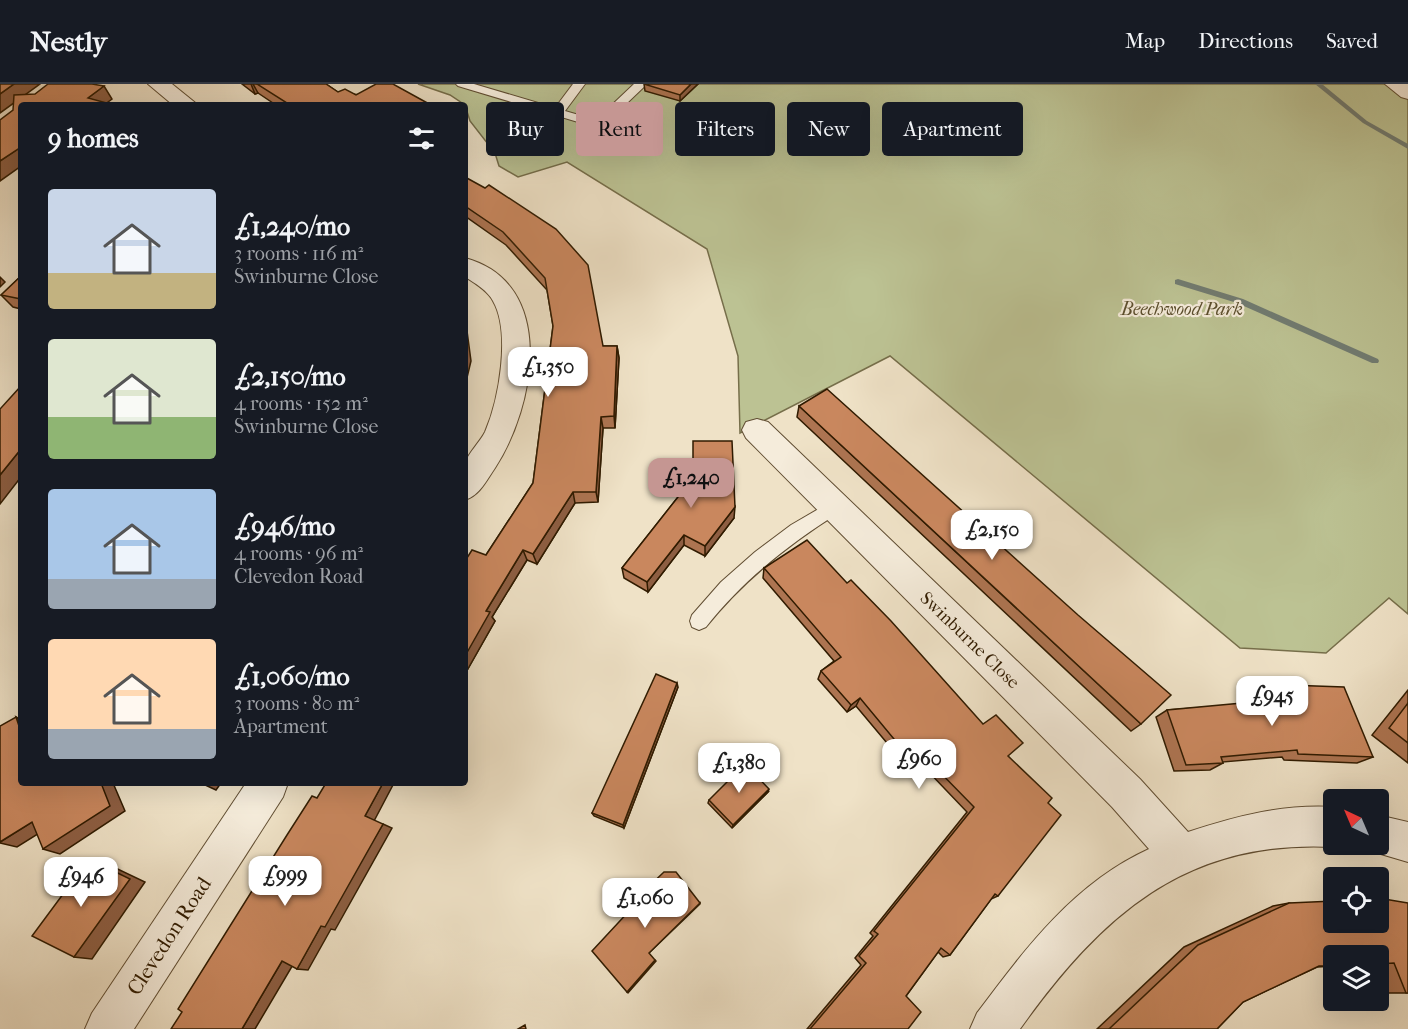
<!DOCTYPE html>
<html lang="en">
<head>
<meta charset="utf-8">
<style>
  :root { --surface:#171b24; --page:#20242c; --text:#f1f3f6; --muted:#9ea1a6; --line:#363941; --accent:#c59692 }
  body { margin:0; font-family:"IM FELL French Canon",serif; background:var(--page); color:var(--text); height:100vh; display:flex; flex-direction:column; font-size:22px; white-space:nowrap }
  * { box-sizing:border-box; margin:0 }
  p { font-size:20px; color:var(--muted) }
  .icon { flex:none; width:33px; height:33px; fill:none; stroke:currentColor; stroke-width:2; stroke-linecap:round; stroke-linejoin:round }
  .map { position:relative; flex:1; overflow:hidden }
  .drawer { position:absolute; left:18px; top:18px; width:450px; height:684px; display:flex; flex-direction:column; background:var(--surface); border-radius:6px; box-shadow:0 6px 24px #0002 }
  .drawer>* { flex:none }
  .guide { position:absolute; left:486px; top:18px; width:570px; height:54px; display:flex; gap:12px }
  .needle { width:39px; rotate:316deg }
  .buttons { position:absolute; left:1323px; top:705px; display:grid; gap:12px }
  .buttons a { display:grid; place-items:center; width:66px; height:66px; border-radius:6px; background:var(--surface); box-shadow:0 6px 24px #0002; font-size:30px }
  .price { position:absolute; translate:-50% -51px; padding:0 14px; border-radius:12px; background:#fff; color:#222; font-size:20px; line-height:39px; filter:drop-shadow(0 2px 3px #0008) }
  .price::after { content:''; position:absolute; left:50%; top:36px; width:18px; height:14px; margin-left:-9px; background:inherit; clip-path:polygon(0 0,100% 0,50% 100%) }
  .price.current { background:var(--accent); color:#111 }
  ul { padding:0; list-style:none }
  li { display:flex; align-items:center; gap:18px; height:150px; padding:0 30px }
  li span { display:grid; place-items:center; flex:none; width:168px; height:120px; border-radius:6px; color:#555 }
  li>.icon { margin-inline-start:auto }
  span .icon { width:72px; height:72px; fill:#fffc; stroke-width:1 }
  li b { font-size:26px }
  h2 { display:flex; justify-content:space-between; align-items:center; height:72px; padding:0 30px; font-size:26px }
  .chip { padding:0 21px; border-radius:6px; background:var(--surface); box-shadow:0 6px 24px #0002; font-size:21px; line-height:54px }
  .chip.current { background:var(--accent); color:#111 }
  header { display:flex; align-items:center; gap:36px; box-sizing:border-box; height:84px; padding:0 30px; background:var(--surface); border-bottom:2px solid var(--line) }
  header strong { font-size:28px }
  nav { display:flex; gap:33px; margin-inline-start:auto; font-size:21px }
  .map>svg:first-child { display:block }
  .green { fill:#bcc293; stroke:#766e4a; stroke-width:1.5 }
  .lines { fill:none; stroke-linecap:round; stroke-linejoin:round }
  .stream { fill:#717c72; fill-rule:evenodd }
  .service-casing { stroke:#604d32; stroke-width:2 }
  .minor-casing { stroke:#604d32; stroke-width:2 }
  .tertiary-casing { stroke:#604d32; stroke-width:2 }
  .service { fill:#f5ecdb; fill-rule:evenodd }
  .minor { fill:#f5ecdb; fill-rule:evenodd }
  .tertiary { fill:#f5ecdb; fill-rule:evenodd }
  .wall { fill:#ad7451; stroke:#301b00; stroke-width:1.5 }
  .shaded-wall { fill:#8d5e42; stroke:#301b00; stroke-width:1.5 }
  .building { fill:#c9875e; stroke:#301b00; stroke-width:1.5 }
  .labels { text-anchor:middle; stroke-width:4.5; stroke-linejoin:round; paint-order:stroke }
  .park-label { font-size:18px; font-style:italic; fill:#5a4d2c; stroke:#f5ecdb }
  .street-label { font-size:18px; fill:#301b00; stroke:#f5ecdb }
  .near-street-label { font-size:21px; fill:#301b00; stroke:#f5ecdb }
</style>
</head>
<body>
<header>
<strong>Nestly</strong>
<nav><a>Map</a><a>Directions</a><a>Saved</a></nav>
</header>
<div class="map">
<svg width="1408" height="945" viewBox="0 0 1408 945">
  <rect width="100%" height="100%" fill="#efe2c7"/>
  <filter id="stains"><feTurbulence type="fractalNoise" baseFrequency=".00333" numOctaves="4"/><feColorMatrix values="0 0 0 0 .2 0 0 0 0 .09 0 0 0 0 .02 0 0 0 .5 -.17"/></filter>
  <radialGradient id="worn" r=".72"><stop offset=".6" stop-color="#630" stop-opacity="0"/><stop offset="1" stop-color="#630" stop-opacity=".3"/></radialGradient>
  <!-- green -->
  <path class="green" d="M418,0H1395L1408,9V530L1389,514L1326,569L1240,564L890,272L740,349L738,272L707,165L567,78L518,93L499,82L495,69L470,37L465,21L450,11Z"/>
  <g class="lines">
    <!-- stream -->
    <g class="stream">
      <path d="M1315,0H1322L1367,37L1408,60V65L1363,39Z"/>
      <path d="M1178,195L1243,215L1378,275L1379,277L1378,279H1372L1237,219L1175,200V196Z"/>
    </g>
    <!-- service casing -->
    <g class="service-casing">
      <g id="service">
        <path d="M456,0H474L555,24L573,0H585L565,27L596,36L634,0H647L602,43L598,44L458,2Z"/>
        <path d="M834,416L840,418L843,423L840,428C789,460 743,496 706,543L699,546L692,543L690,537L692,531L721,498L755,468L791,441Z"/>
      </g>
    </g>
    <!-- minor casing -->
    <g class="minor-casing">
      <g id="minor">
        <path d="M148,0H172L198,21H173Z"/>
        <path d="M465,174C558,199 535,323 495,384C486,397 480,411 465,416C465,405 462,389 465,379C469,368 480,358 485,348C499,316 511,248 493,217C488,207 475,199 465,193Z"/>
        <path d="M757,335L768,338L1140,695L1188,748C1236,732 1282,720 1334,723V760H1340L1334,763C1185,755 1101,832 1020,945H970L977,929C1025,865 1074,799 1149,765L1112,723L746,354L742,346L746,338Z"/>
        <path d="M246,699H288L283,713L134,945H85L92,929Z"/>
        <path d="M1378,731L1408,738V778L1364,765L1362,760H1378Z"/>
      </g>
    </g>
    <!-- tertiary casing -->
    <g class="tertiary-casing">
      <path id="tertiary" d="M1385,0H1408V15L1401,13Z"/>
    </g>
    <!-- service -->
    <use href="#service" class="service"/>
    <!-- minor -->
    <use href="#minor" class="minor"/>
    <!-- tertiary -->
    <use href="#tertiary" class="tertiary"/>
  </g>
  <!-- wall -->
  <g class="wall">
    <path d="M242,0H326L338,8L431,21H276L258,9L255,10Z"/>
    <path d="M644,0H698L680,17L645,7Z"/>
    <path d="M465,93L603,262H617L619,274L615,344H603L598,418L575,419L537,480L527,476L492,533L495,537L465,590V477L486,471L533,399L553,242L547,206L506,161L465,132Z"/>
    <path d="M21,192V225L13,223L1,211Z"/>
    <path d="M799,322L1141,640L1131,647L797,333Z"/>
    <path d="M693,394L734,434L705,472L684,461L648,508L624,494L622,484Z"/>
    <path d="M764,484L1008,672L1048,719L998,812L991,815L950,871L943,873L938,868L906,912L908,945H807L861,881L855,874L873,852L870,849L967,728L923,682L913,690L856,622L847,628L818,595L821,587L834,577L763,494Z"/>
    <path d="M1287,601L1373,673L1357,679L1284,676L1282,673L1222,678L1223,679L1210,686L1174,687L1156,633L1167,626L1277,618L1274,609Z"/>
    <path d="M678,603L624,744L594,732L592,729Z"/>
    <path d="M1408,606V679L1372,651Z"/>
    <path d="M768,708L732,744L708,719L709,716Z"/>
    <path d="M1289,819L1378,838L1408,909H1387L1378,890V872H1334V882L1317,883L1243,918L1217,945H1097L1184,863L1273,822Z"/>
  </g>
  <!-- shaded-wall -->
  <g class="shaded-wall">
    <path d="M14,0H40L0,29V10Z"/>
    <path d="M251,0H253L258,9L255,10Z"/>
    <path d="M691,0H698L680,17V11Z"/>
    <path d="M104,2L112,15L104,21L88,14Z"/>
    <path d="M21,63V82L0,97V77Z"/>
    <path d="M0,193L5,198L0,203Z"/>
    <path d="M465,232L471,277L465,302Z"/>
    <path d="M617,262L619,274L615,344L614,332Z"/>
    <path d="M601,333L603,344L598,418L596,408Z"/>
    <path d="M21,365V393L0,420V391Z"/>
    <path d="M573,408L575,419L537,480L533,470Z"/>
    <path d="M735,423L734,434L705,472V462Z"/>
    <path d="M684,451V461L648,508L647,498Z"/>
    <path d="M523,466L527,476L492,533L495,537L465,590V572L486,527Z"/>
    <path d="M677,599L678,603L624,744L623,741Z"/>
    <path d="M860,614L856,622L847,628L851,621Z"/>
    <path d="M16,633L21,636V648Z"/>
    <path d="M928,676L923,682L913,690L918,684Z"/>
    <path d="M101,699H113L125,727L60,770L43,765Z"/>
    <path d="M204,699H221L216,706L203,700Z"/>
    <path d="M383,699H394L374,737L365,732Z"/>
    <path d="M769,705L768,708L732,744L733,741Z"/>
    <path d="M32,738L49,743L17,763L0,759V758Z"/>
    <path d="M383,740L392,744L335,846L331,845L308,886L297,885L321,842Z"/>
    <path d="M89,775L105,779L145,798L92,875L74,873Z"/>
    <path d="M700,819V820L649,869Z"/>
    <path d="M655,876L656,877L628,909L627,908Z"/>
    <path d="M282,877L294,879L255,945H242Z"/>
  </g>
  <!-- building -->
  <g class="building">
    <path d="M0,0H14L0,10Z"/>
    <path d="M48,0H92L104,2L88,14L114,21H21V63L0,77V36L13,26L14,11L35,10Z"/>
    <path d="M257,0H326L338,8L345,5L356,11L376,0H393L431,21H298L296,20L290,21Z"/>
    <path d="M644,0H691L680,11Z"/>
    <path d="M465,93L485,104L489,101L556,145L588,181L603,262H617L614,332L601,333L596,408H573L533,470L523,466L486,527L490,528L465,572V477L472,466L486,471L533,399L553,242L545,194L503,148L465,122Z"/>
    <path d="M21,192V215L1,211Z"/>
    <path d="M465,251L467,265L465,272Z"/>
    <path d="M21,302V365L0,391V325Z"/>
    <path d="M827,305L1078,531L1171,611L1141,640L799,322Z"/>
    <path d="M693,357H732L735,423L705,462L684,451L647,498L622,484L693,394Z"/>
    <path d="M807,456L847,499L851,496L891,537L983,640L996,631L1023,659L1008,672L1052,714L1048,719L1061,731L998,812L995,810L950,871L941,864L906,912L921,928L908,945H810L866,879L859,872L878,850L874,847L974,723L928,676L918,684L860,614L851,621L821,587L841,573L764,484Z"/>
    <path d="M656,590L677,599L623,741L592,729Z"/>
    <path d="M1287,601L1344,603L1373,673L1298,670L1297,666L1221,673L1223,679L1186,681L1167,626L1264,617L1294,618Z"/>
    <path d="M1408,619V659L1389,644Z"/>
    <path d="M16,633L21,648V699H101L110,722L43,765L32,738L0,758V642Z"/>
    <path d="M745,680L769,705L733,741L709,716Z"/>
    <path d="M326,699H383L365,732L383,740L325,843L321,842L297,885L282,877L242,945H171L182,928L178,925L287,751L312,712L317,714Z"/>
    <path d="M89,775L130,795L74,873L32,852Z"/>
    <path d="M664,788H676L700,819L649,869L655,876L627,908L592,867L644,811L642,809Z"/>
    <path d="M1378,815H1384L1408,819V909H1406L1394,879L1378,880V872H1334V882H1319L1243,918L1217,945H1109L1198,861L1289,819L1334,817V838H1378Z"/>
    <path d="M525,941L526,945H518Z"/>
  </g>
  <g class="labels">
    <!-- park labels -->
    <g class="park-label">
      <text x="1182" y="231">Beechwood Park</text>
    </g>
    <!-- street labels -->
    <g class="street-label">
      <text transform="translate(970 556) rotate(44)" y="6">Swinburne Close</text>
    </g>
    <!-- near-street labels -->
    <g class="near-street-label">
      <text transform="translate(169 852) rotate(-57)" y="7">Clevedon Road</text>
    </g>
  </g>
  <rect width="100%" height="100%" filter="url(#stains)"/>
  <rect width="100%" height="100%" fill="url(#worn)"/>
</svg>
<div class="buttons">
<a><svg class="needle" viewBox="-14 -14 28 28"><path d="M0-13l5 13h-10z" fill="#e53935"/><path d="M0 13l5-13h-10z" fill="#9ea1a6"/></svg></a>
<a><svg class="icon" aria-label="locate" viewBox="0 0 24 24"><circle cx="12" cy="12" r="6"/><path d="M12 2v4M12 18v4M2 12h4M18 12h4"/></svg></a>
<a><svg class="icon" aria-label="layers" viewBox="0 0 24 24"><path d="M12 4l9 5-9 5-9-5zM3 14l9 5 9-5"/></svg></a>
</div>
<b class="price" style="left:548px;top:314px">£1,350</b>
<b class="price current" style="left:691px;top:425px">£1,240</b>
<b class="price" style="left:992px;top:477px">£2,150</b>
<b class="price" style="left:1272px;top:643px">£945</b>
<b class="price" style="left:919px;top:706px">£960</b>
<b class="price" style="left:739px;top:710px">£1,380</b>
<b class="price" style="left:285px;top:823px">£999</b>
<b class="price" style="left:81px;top:824px">£946</b>
<b class="price" style="left:645px;top:845px">£1,060</b>
<div class="guide">
<a class="chip">Buy</a>
<a class="chip current">Rent</a>
<a class="chip">Filters</a>
<a class="chip">New</a>
<a class="chip">Apartment</a>
</div>
<section class="drawer">
<h2>9 homes<svg class="icon" aria-label="filters" viewBox="0 0 24 24"><path d="M4 7h16M4 17h16"/><circle cx="9" cy="7" r="2"/><circle cx="15" cy="17" r="2"/></svg></h2>
<ul>
<li><span style="background:linear-gradient(#c9d6e8 70%,#c2b280 0)"><svg class="icon" aria-label="home" viewBox="0 0 24 24"><path d="M3 11l9-7 9 7M6 9v11h12V9"/></svg></span><div><b>£1,240/mo</b><p>3 rooms · 116 m²</p><p>Swinburne Close</p></div></li>
<li><span style="background:linear-gradient(#dfe7d0 65%,#8fb573 0)"><svg class="icon" aria-label="home" viewBox="0 0 24 24"><path d="M3 11l9-7 9 7M6 9v11h12V9"/></svg></span><div><b>£2,150/mo</b><p>4 rooms · 152 m²</p><p>Swinburne Close</p></div></li>
<li><span style="background:linear-gradient(#a9c7e8 75%,#9aa5b1 0)"><svg class="icon" aria-label="home" viewBox="0 0 24 24"><path d="M3 11l9-7 9 7M6 9v11h12V9"/></svg></span><div><b>£946/mo</b><p>4 rooms · 96 m²</p><p>Clevedon Road</p></div></li>
<li><span style="background:linear-gradient(#ffd9b3 75%,#9aa5b1 0)"><svg class="icon" aria-label="home" viewBox="0 0 24 24"><path d="M3 11l9-7 9 7M6 9v11h12V9"/></svg></span><div><b>£1,060/mo</b><p>3 rooms · 80 m²</p><p>Apartment</p></div></li>
</ul>
</section>
</div>
</body>
</html>
